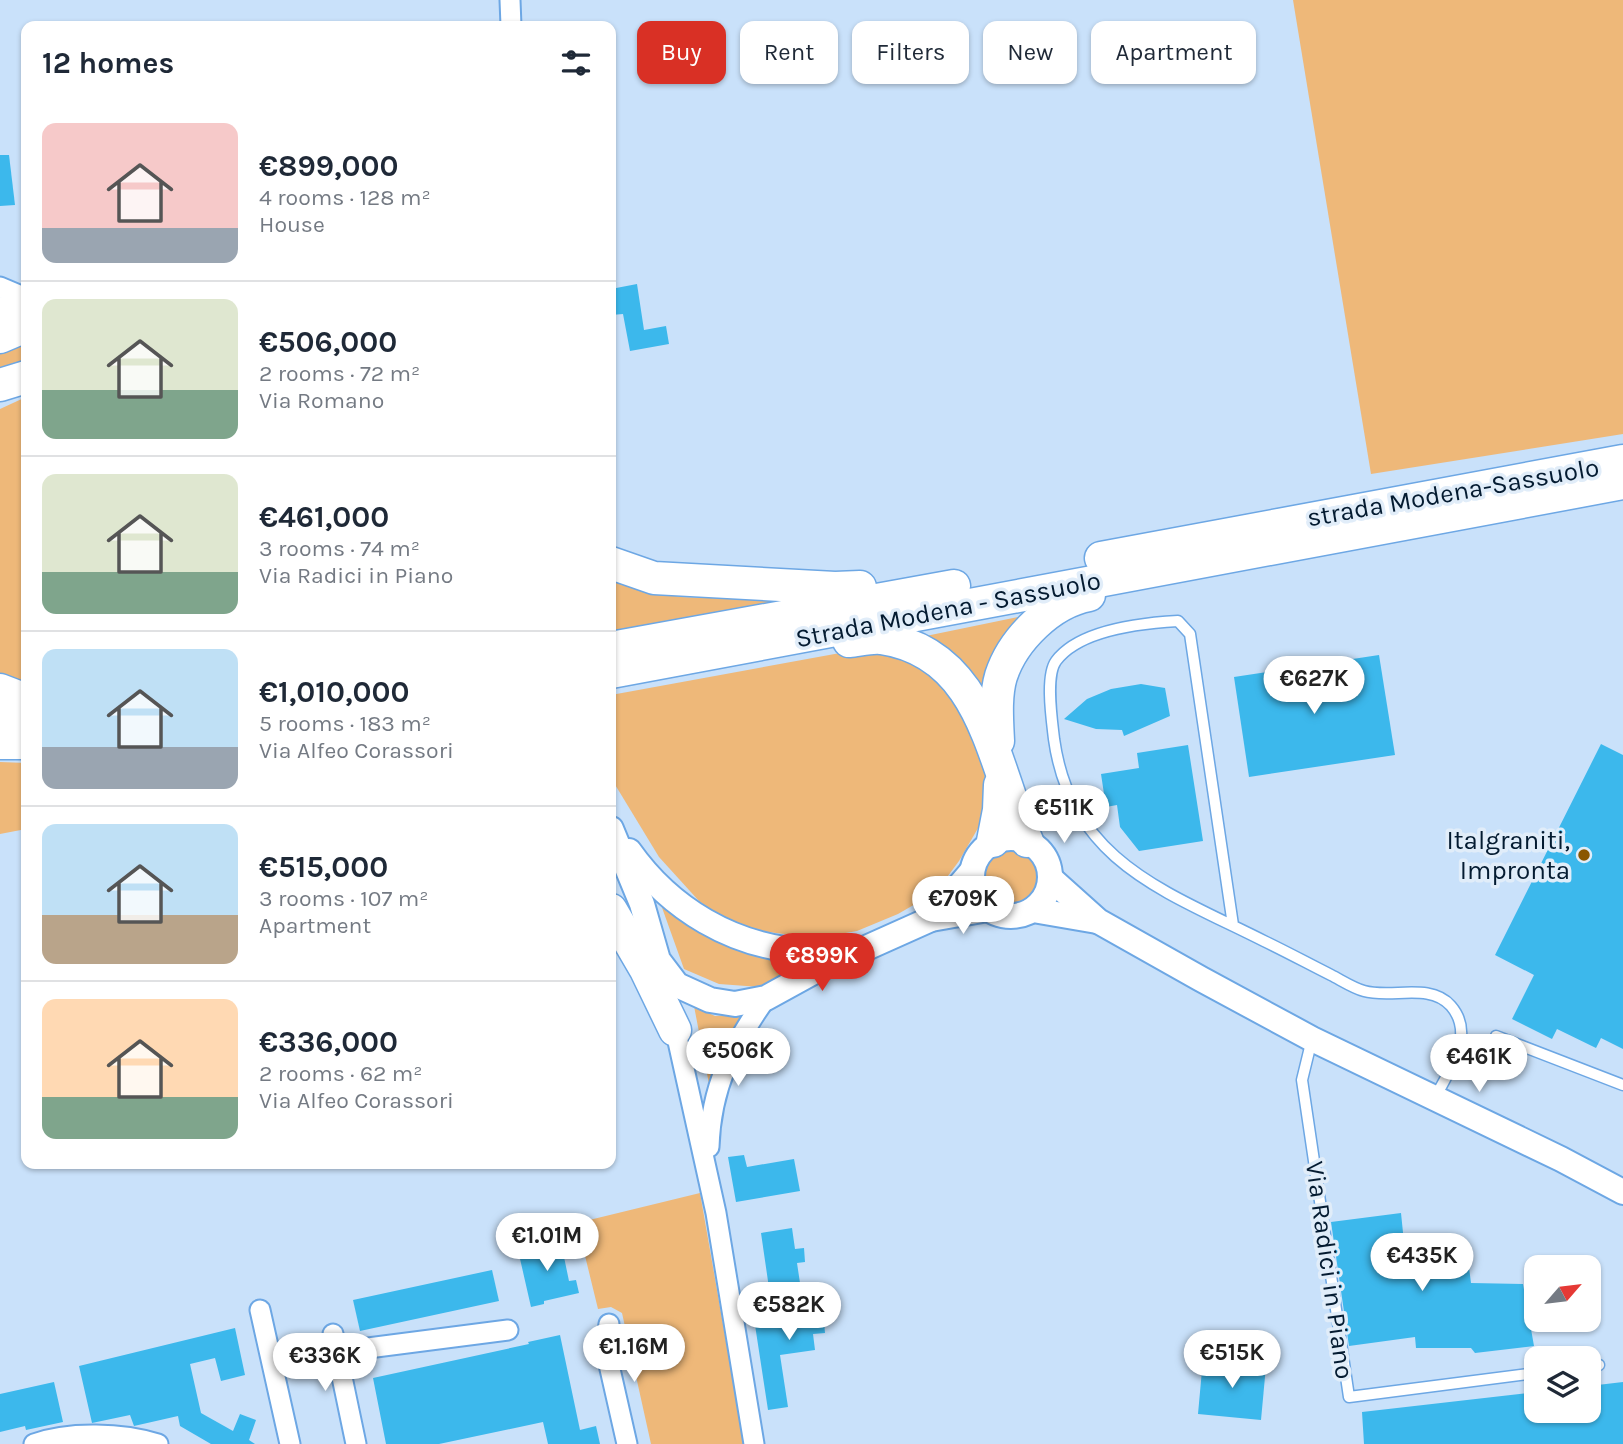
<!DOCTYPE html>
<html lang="en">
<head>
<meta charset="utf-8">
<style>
  :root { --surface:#fff; --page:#f2f2f3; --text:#1f2937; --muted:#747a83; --line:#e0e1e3; --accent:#d93025 }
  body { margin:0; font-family:Karla,sans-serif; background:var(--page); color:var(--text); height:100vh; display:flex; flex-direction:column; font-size:26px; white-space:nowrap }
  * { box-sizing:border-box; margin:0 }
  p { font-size:23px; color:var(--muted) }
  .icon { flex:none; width:38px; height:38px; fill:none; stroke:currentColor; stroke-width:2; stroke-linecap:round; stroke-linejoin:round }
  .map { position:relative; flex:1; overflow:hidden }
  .side { position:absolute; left:21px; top:21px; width:595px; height:1148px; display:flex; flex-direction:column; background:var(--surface); border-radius:14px; box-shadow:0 2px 5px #0004 }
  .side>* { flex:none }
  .banner { position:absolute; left:637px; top:21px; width:665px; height:63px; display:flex; gap:14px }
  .needle { width:46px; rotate:62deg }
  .buttons { position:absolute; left:1524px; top:1255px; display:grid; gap:14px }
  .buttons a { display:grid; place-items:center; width:77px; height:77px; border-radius:14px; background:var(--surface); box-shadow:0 2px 5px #0004; font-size:35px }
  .price { position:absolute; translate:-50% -60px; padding:0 16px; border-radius:24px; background:#fff; color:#222; font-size:23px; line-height:46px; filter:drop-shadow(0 2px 4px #0008) }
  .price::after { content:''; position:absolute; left:50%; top:42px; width:21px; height:16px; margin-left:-10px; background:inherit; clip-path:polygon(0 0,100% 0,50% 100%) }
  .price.selected { background:var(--accent); color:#fff }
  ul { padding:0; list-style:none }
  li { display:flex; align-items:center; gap:21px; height:175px; padding:0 21px }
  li+li { border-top:2px solid var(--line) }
  li span { display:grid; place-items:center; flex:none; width:196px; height:140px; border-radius:14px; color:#555 }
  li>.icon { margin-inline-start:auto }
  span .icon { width:84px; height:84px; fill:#fffc; stroke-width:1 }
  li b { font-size:30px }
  h2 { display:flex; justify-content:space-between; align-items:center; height:84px; padding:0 21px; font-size:30px }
  .pill { padding:0 24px; border-radius:14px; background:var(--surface); box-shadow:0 2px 5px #0004; font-size:24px; line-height:63px }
  .pill.selected { background:var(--accent); color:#fff }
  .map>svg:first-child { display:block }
  .green { fill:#eeb879 }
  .building { fill:#3cb8ec }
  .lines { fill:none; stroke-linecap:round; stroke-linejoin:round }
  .service-casing { stroke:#6da7e4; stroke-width:13 }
  .minor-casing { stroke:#6da7e4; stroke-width:23 }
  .tertiary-casing { stroke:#6da7e4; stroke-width:28 }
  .trunk-casing { stroke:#6da7e4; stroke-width:35 }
  .service { stroke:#fff; stroke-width:10 }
  .minor { stroke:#fff; stroke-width:19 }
  .tertiary { stroke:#fff; stroke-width:24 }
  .trunk { stroke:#fff; stroke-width:32 }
  .poi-dot { fill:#8a5701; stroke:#e1edf9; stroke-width:2.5 }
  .labels { text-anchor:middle; stroke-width:7; stroke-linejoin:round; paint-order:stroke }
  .street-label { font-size:26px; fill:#041b31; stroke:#e1edf9 }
  .poi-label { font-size:26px; fill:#041b31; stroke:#e1edf9; text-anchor:end }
</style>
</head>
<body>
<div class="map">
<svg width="1623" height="1444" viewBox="0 0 1623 1444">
  <rect width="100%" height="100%" fill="#c9e1fa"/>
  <!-- green -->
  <g class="green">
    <path d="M1293,0H1623V434L1371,474Z"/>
    <path d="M26,340V370L0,380V348Z"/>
    <path d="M26,397V687L0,679V409Z"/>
    <path d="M611,580L680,597L805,601L611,637Z"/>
    <path d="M1038,613L991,705L921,637Z"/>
    <path d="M862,649L907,659L948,687L981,736L989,782L981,823L959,861L936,892L898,914L857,931L817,938L768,932L726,921L699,901L659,857L611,778V695Z"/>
    <path d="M0,762L26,763V829L0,834Z"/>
    <circle cx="1010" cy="877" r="31"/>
    <path d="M660,902L706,936L759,955L809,962L760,987L719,984L684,969Z"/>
    <path d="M694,1006L715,1016L743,1014L720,1052L709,1084Z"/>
    <path d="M700,1193L744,1444H651L622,1313L611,1307L598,1309L577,1223Z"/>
  </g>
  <!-- building -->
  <g class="building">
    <path d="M0,155H9L15,205L0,206Z"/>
    <path d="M637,284L644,330L666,326L669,344L630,351L623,314L611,315V289Z"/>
    <path d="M1379,655L1395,755L1249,777L1234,677Z"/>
    <path d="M1141,684L1165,688L1170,716L1124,736L1122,730L1096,729L1064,719L1087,699L1111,689Z"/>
    <path d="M1601,744L1623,755V1049L1601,1038L1596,1048L1557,1029L1552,1039L1512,1019L1534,975L1495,955Z"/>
    <path d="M1188,745L1203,841L1139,851L1120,827L1117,805L1106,807L1101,774L1139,768L1137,753Z"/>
    <path d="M744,1155L747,1167L794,1159L800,1191L736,1202L728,1157Z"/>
    <path d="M1401,1213L1405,1252L1466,1244L1471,1283L1523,1284L1534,1346L1475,1353L1471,1348H1416L1415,1337L1349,1346L1331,1222Z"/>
    <path d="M792,1228L795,1249L804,1248L805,1262L797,1263L800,1283L769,1288L761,1233Z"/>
    <path d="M568,1242L571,1255L564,1257L569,1281L576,1280L579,1293L544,1301V1304L531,1307L518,1250L531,1247L532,1250Z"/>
    <path d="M492,1270L499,1301L360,1331L353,1300Z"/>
    <path d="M821,1288L825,1333L813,1334L815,1350L780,1355L788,1407L768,1410L755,1325L794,1320L790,1292Z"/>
    <path d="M235,1328L245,1375L221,1381L215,1358L190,1364L201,1413L233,1431L240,1414L256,1420L249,1440L255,1444H211L180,1426L178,1416L134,1426L130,1415L92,1423L79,1366Z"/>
    <path d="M560,1335L580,1430L596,1426L600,1444H548L543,1422L439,1444H386L373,1378L529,1344L528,1342Z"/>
    <path d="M1203,1359L1266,1366L1261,1420L1198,1414Z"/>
    <path d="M54,1382L63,1422L26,1430L25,1426L0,1432V1394Z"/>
    <path d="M1623,1382V1444H1364L1362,1412L1536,1392V1410H1589V1386Z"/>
  </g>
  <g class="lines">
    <!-- service casing -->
    <g class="service-casing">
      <g id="service">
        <path d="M1233,925L1190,634L1178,621C1142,623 1079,630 1056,661C1045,676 1052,721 1054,739C1071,862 1167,892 1264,941C1287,952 1309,964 1331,975C1341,980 1353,988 1364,991C1391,999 1430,982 1451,1006C1476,1035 1449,1070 1435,1098"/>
        <path d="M1496,1036L1623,1085"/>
        <path d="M1312,1039L1302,1080L1349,1397L1536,1373"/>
        <path d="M1589,1367L1599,1365"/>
      </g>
    </g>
    <!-- minor casing -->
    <g class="minor-casing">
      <g id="minor">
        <path d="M510,0L511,26"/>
        <path d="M0,287L26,298"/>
        <path d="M673,1019L716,1213L754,1444"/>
        <path d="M709,1147C711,1087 732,1046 766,998"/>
        <path d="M260,1310L290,1444"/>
        <path d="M609,1324L605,1347L627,1444"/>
        <path d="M333,1334L356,1444"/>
        <path d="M337,1352L508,1330"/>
        <path d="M34,1444C69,1431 123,1433 158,1444"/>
      </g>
    </g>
    <!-- tertiary casing -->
    <g class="tertiary-casing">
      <g id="tertiary">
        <path d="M0,309L26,319"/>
        <path d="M611,829L642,904L658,960L677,985L710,1000L735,1004L766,998L817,970L931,919L988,909"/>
        <circle cx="1011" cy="877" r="39"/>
        <path d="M629,851C670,909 733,947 805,951C820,951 834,950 849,950"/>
        <path d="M1050,878L1098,921L1201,979L1312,1039L1561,1159L1623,1192"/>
        <path d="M1033,910L1097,921"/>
        <path d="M931,919L972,871"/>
      </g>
    </g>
    <!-- trunk casing -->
    <g class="trunk-casing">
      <g id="trunk">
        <path d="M0,337L26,326"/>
        <path d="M0,385L26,377"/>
        <path d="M1101,558L1623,461"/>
        <path d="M611,563L654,578L835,588L860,587"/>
        <path d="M849,641C859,640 871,637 881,638C985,653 992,764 1027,841"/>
        <path d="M611,648L954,586"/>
        <path d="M611,672L1623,483"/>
        <path d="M0,690L26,700"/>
        <path d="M0,720L26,721"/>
        <path d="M998,741C997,720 995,696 1001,676C1013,639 1051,602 1089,595"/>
        <path d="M0,743H26"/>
        <path d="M993,841L999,810L1000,785"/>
        <path d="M611,910L646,970L675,1030"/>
      </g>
    </g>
    <!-- service -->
    <use href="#service" class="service"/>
    <!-- minor -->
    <use href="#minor" class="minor"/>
    <!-- tertiary -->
    <use href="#tertiary" class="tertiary"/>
    <!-- trunk -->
    <use href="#trunk" class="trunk"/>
  </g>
  <!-- markers -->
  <circle class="poi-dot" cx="1584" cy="855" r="7"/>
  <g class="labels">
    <!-- street labels -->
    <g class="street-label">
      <text transform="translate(1453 492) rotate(-10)" y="9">strada Modena-Sassuolo</text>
      <text transform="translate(948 609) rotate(-11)" y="9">Strada Modena - Sassuolo</text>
      <text transform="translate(1330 1270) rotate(82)" y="9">Via Radici in Piano</text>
    </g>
    <!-- poi labels -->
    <g class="poi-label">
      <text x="1570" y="849">Italgraniti,<tspan x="1570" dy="30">Impronta</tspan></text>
    </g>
  </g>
</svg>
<div class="buttons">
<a><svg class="needle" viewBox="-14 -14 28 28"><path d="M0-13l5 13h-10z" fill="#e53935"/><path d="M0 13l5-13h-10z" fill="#747a83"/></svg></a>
<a><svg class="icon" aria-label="layers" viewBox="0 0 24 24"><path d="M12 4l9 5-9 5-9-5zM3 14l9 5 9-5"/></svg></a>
</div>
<b class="price" style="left:1314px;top:716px">€627K</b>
<b class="price" style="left:1064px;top:845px">€511K</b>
<b class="price" style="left:963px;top:936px">€709K</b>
<b class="price selected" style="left:822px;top:993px">€899K</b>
<b class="price" style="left:738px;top:1088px">€506K</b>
<b class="price" style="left:1479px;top:1094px">€461K</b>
<b class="price" style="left:547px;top:1273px">€1.01M</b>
<b class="price" style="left:1422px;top:1293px">€435K</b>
<b class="price" style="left:789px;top:1342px">€582K</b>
<b class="price" style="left:634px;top:1384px">€1.16M</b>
<b class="price" style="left:1232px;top:1390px">€515K</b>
<b class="price" style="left:325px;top:1393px">€336K</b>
<div class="banner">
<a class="pill selected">Buy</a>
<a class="pill">Rent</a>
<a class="pill">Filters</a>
<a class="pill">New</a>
<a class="pill">Apartment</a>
</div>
<section class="side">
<h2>12 homes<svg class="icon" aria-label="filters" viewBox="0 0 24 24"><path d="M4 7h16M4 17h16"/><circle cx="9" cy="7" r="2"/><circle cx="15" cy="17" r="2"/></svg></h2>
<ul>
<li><span style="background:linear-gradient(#f6c9c9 75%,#9aa5b1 0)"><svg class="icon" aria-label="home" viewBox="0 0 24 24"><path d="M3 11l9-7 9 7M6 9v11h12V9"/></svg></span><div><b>€899,000</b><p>4 rooms · 128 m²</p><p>House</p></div></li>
<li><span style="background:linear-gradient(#dfe7d0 65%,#7fa58c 0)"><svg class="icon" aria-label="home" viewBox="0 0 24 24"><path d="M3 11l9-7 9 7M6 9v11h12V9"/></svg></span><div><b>€506,000</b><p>2 rooms · 72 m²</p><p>Via Romano</p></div></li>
<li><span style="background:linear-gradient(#dfe7d0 70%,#7fa58c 0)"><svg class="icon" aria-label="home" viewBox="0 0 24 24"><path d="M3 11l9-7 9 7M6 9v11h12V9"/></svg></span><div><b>€461,000</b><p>3 rooms · 74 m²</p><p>Via Radici in Piano</p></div></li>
<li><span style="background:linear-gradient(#bfe0f5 70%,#9aa5b1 0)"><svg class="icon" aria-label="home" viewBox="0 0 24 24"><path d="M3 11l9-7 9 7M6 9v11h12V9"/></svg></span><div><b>€1,010,000</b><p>5 rooms · 183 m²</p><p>Via Alfeo Corassori</p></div></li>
<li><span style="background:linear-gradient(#bfe0f5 65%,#b9a48a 0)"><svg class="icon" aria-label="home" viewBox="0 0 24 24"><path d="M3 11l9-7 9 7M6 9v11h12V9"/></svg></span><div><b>€515,000</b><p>3 rooms · 107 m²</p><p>Apartment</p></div></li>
<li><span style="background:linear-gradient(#ffd9b3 70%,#7fa58c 0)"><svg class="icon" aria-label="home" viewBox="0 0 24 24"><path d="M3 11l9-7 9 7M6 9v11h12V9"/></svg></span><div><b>€336,000</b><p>2 rooms · 62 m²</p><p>Via Alfeo Corassori</p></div></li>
</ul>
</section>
</div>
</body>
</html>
